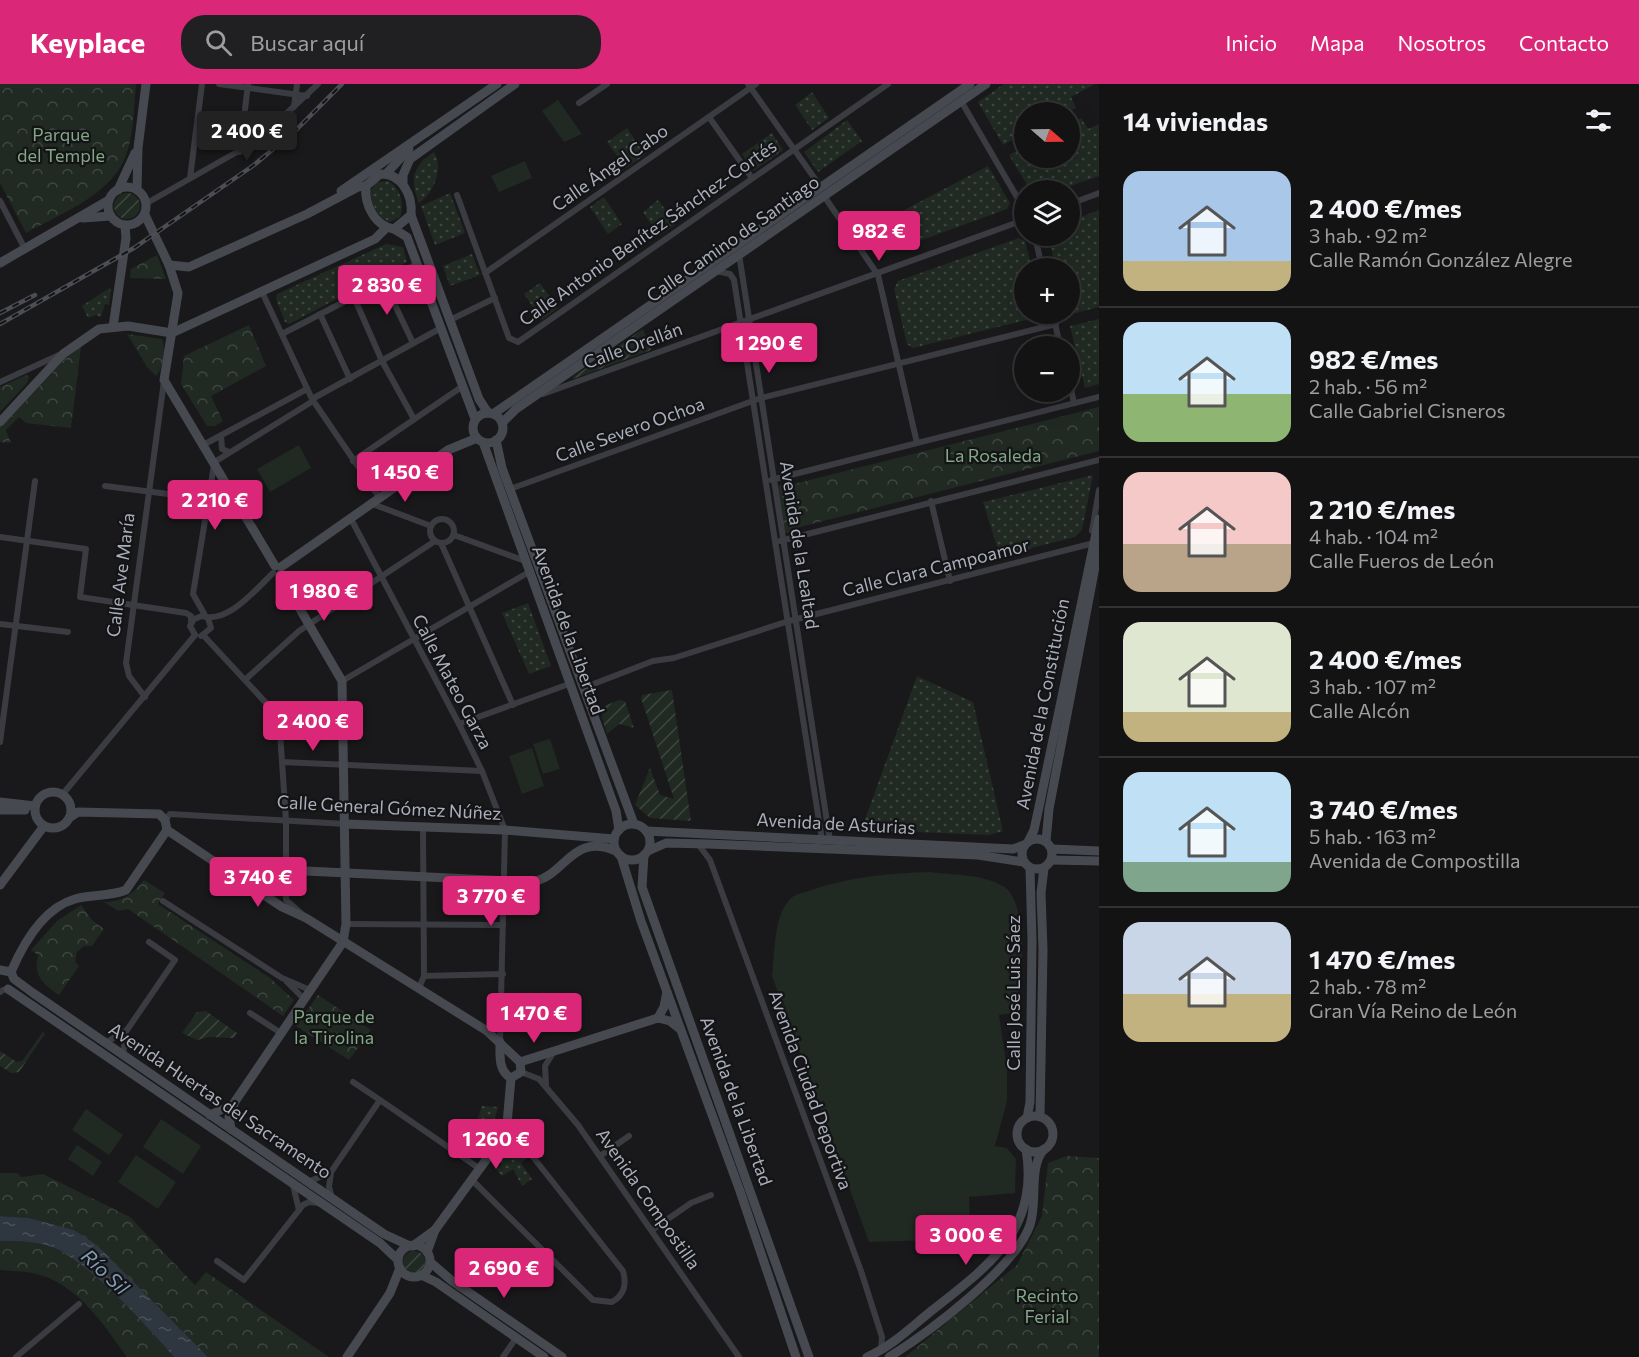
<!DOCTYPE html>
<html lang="es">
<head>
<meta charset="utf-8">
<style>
  :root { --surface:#131314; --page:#202022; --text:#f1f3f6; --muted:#9d9ea0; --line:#323234; --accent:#db2777 }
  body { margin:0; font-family:Commissioner,sans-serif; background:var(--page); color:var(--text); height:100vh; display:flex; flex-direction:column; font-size:22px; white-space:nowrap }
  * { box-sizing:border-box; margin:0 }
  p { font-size:20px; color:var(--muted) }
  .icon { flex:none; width:33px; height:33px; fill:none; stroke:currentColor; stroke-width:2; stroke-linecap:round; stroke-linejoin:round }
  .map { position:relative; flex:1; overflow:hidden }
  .side { display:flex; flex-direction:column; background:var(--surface); width:540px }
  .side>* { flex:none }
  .needle { width:39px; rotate:110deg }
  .tools { position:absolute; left:1014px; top:18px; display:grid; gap:12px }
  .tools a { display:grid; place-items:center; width:66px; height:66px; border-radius:50%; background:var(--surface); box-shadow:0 6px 24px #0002,0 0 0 2px var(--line); font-size:30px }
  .price { position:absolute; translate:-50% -51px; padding:0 14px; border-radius:6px; background:var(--accent); color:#fff; font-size:20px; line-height:39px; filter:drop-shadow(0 2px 3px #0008) }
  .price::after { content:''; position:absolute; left:50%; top:36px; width:18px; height:14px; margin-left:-9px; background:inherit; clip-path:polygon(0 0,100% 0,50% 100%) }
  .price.selected { background:#222; color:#fff }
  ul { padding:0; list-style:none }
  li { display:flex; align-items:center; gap:18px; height:150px; padding:0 24px }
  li+li { border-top:2px solid var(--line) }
  li span { display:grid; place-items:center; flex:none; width:168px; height:120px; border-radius:18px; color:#555 }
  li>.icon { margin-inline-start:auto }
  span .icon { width:72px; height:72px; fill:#fffc; stroke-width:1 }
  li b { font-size:26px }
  h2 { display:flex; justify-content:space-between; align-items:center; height:72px; padding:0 24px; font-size:26px }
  header { display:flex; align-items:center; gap:36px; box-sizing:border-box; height:84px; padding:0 30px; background:var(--accent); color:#fff }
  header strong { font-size:28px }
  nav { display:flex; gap:33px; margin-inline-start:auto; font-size:21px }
  .search { width:420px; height:54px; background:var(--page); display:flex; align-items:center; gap:15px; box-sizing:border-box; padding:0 21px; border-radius:24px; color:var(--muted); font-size:22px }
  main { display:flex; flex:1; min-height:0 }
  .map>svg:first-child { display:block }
  .grass { fill:url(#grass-dots) }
  .park { fill:url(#park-crowns) }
  .garden { fill:url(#garden-furrows) }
  .pitch { fill:#202922 }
  .water { fill:url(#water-ripples) }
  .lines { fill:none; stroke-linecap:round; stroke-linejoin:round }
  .street { stroke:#3b3c42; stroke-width:6 }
  .secondary { stroke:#474950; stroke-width:9 }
  .rail-casing { stroke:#4c4e55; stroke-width:4.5 }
  .rail { stroke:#141416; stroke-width:2; stroke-dasharray:7; stroke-linecap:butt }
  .labels { text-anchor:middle; stroke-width:4.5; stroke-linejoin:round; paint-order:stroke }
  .park-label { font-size:18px; fill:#81a785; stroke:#141416 }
  .street-label { font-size:18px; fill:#aaafbb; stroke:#141416 }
  .water-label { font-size:20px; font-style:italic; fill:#809bb7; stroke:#141416 }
</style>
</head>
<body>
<header>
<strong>Keyplace</strong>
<div class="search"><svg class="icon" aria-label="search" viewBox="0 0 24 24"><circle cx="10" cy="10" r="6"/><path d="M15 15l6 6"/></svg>Buscar aquí</div>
<nav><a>Inicio</a><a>Mapa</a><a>Nosotros</a><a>Contacto</a></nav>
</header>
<main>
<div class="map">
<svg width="1099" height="1273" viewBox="0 0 1099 1273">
  <defs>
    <pattern id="grass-dots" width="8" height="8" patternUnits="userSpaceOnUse" patternTransform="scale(1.5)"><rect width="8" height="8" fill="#202922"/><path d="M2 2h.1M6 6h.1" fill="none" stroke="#3e4640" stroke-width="1.8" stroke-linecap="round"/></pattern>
    <pattern id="park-crowns" width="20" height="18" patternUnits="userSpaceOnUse" patternTransform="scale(1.5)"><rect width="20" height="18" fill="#202922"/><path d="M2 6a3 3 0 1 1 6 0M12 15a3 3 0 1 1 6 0" fill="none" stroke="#3e4640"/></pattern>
    <pattern id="garden-furrows" width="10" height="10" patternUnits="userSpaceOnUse" patternTransform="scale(1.5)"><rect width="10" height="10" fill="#202922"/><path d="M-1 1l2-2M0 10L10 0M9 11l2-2" fill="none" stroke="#3e4640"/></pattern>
    <pattern id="water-ripples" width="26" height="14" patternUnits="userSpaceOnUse" patternTransform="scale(1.5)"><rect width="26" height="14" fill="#2e3740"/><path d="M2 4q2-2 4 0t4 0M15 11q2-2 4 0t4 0" fill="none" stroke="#4a515a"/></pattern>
  </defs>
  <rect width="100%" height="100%" fill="#19191b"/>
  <!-- grass -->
  <g class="grass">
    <path d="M1004,0H1095L1071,13L1076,24L1067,28H1024V50L1003,61L978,18Z"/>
    <path d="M812,8L829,34L812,46L795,21Z"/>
    <path d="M1081,34L1088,45L1099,40V92L1060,106H1030L1009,71L1024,63V74H1070V40Z"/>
    <path d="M847,36L862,57L818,88L804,68Z"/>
    <path d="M627,44L645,71L626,84L607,58Z"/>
    <path d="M772,49L783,66L754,87L742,70Z"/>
    <path d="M434,68C444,84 434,109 419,119C409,96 413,81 434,68Z"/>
    <path d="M988,82L1010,119L1007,125L886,169L878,166L864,147Z"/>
    <path d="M388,97C400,104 405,120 400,133L390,138C377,134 371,119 370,107L377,98Z"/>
    <path d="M450,109L465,149L435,161L421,122Z"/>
    <path d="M604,113L622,140L608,150L590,123Z"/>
    <path d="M658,116L676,140L659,152L643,128Z"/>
    <path d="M1099,126V223L1068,231L1070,184H1056L1048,152H1070V137Z"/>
    <path d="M1019,154L1025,157L1032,184H1024V230H1039L1038,233L913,264L907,260L894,205L898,197Z"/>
    <path d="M386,160L403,163L407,178L289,240L285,238L276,215L277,210Z"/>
    <path d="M472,170L480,191L450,202L443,182Z"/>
    <path d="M540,199L558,224L542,236L524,210Z"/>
    <path d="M111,203L109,221L105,220L101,233L96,231L88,234L82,222Z"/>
    <path d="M1099,235V300L1085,304L1070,242Z"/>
    <path d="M1093,391L1082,446L1075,453L1000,472L983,418Z"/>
    <path d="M528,519L551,582L529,590L502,529Z"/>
    <path d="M917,592L973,618L1003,747L989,751L865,746L863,741Z"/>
    <path d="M482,1022L498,1023L494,1038L480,1058L474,1059L465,1053L478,1034Z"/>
    <path d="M507,1056H512L528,1073L521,1079L532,1095L522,1102L513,1085L502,1092L496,1086L502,1080L496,1074Z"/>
  </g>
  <!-- park -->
  <g class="park">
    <path d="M0,0H136C134,21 134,45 128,65C116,110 63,128 26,149L0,99Z"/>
    <path d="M157,171L166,195L130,194L131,185Z"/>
    <path d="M249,241L266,282L211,312L223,337L215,342H207L181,300L184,272Z"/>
    <path d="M127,250L162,255C166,264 163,285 156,292L147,283Z"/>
    <path d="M81,263L71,344L26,339L19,333L6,346L11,359L0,358V340L8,336L65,275Z"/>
    <path d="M26,291L29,293L27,299L0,328V303Z"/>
    <path d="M1099,323V367L796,444L797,449H784L776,403L789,397L790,401Z"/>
    <path d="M144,796L165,809L158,820L270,894L294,916L283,932L128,825L118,827L104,818C124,817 132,811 144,796Z"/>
    <path d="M81,821L92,836L104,845L92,862H84L77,868L75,878L79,882L59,911C43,900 33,892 38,871L31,866L57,837Z"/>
    <path d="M318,911L371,946L349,976L296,942Z"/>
    <path d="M1067,1072L1099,1074V1273H905L1017,1181L1042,1132L1048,1079Z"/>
    <path d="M0,1089H17L22,1093L43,1090L130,1133L195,1201L206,1188L329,1273H208L97,1161L74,1146L29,1134L0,1132Z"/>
    <path d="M0,1157C19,1157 42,1157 59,1166C97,1187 145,1240 174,1273H127C103,1240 76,1197 32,1189C22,1187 11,1187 0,1186Z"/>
  </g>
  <!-- garden -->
  <g class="garden">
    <circle cx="127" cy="122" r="13"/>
    <path d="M643,245L651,266L573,295V293Z"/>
    <path d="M672,606L691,737L650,734L635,721L650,684L660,711L674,715L641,614L642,611Z"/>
    <path d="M619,616L625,617L634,644L619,640L607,650L602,634L604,622Z"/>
    <path d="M206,927L237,949L234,954L209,953L197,956L182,949L197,928Z"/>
    <path d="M43,948L45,950L19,988L11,989L0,982V967L17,978L22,977Z"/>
    <circle cx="414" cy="1178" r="11"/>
  </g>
  <!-- pitch -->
  <g class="pitch">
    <path d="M558,16L582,50L564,58L542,27Z"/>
    <path d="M525,77L532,94L499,108L491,92Z"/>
    <path d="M299,361L311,384L270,408L257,385Z"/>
    <path d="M550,655L560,685L543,690L533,660Z"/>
    <path d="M532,664L544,702L522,710L509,672Z"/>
    <path d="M930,788C953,791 983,790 1003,802C1030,818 1024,905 1012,929L999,931L1007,985V1017L995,1062L1007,1064L1016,1075L1015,1109L969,1113L970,1137L935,1156L869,1158L772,892C775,869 773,833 790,815C794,810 804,809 811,806C851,793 888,789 930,788Z"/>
    <path d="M86,1025L123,1051L109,1071L72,1046Z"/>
    <path d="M161,1035L201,1062L183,1090L143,1063Z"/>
    <path d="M77,1061L102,1078L93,1092L68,1075Z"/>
    <path d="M136,1071L176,1098L158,1125L118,1098Z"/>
  </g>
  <!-- water -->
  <path class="water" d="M0,1132L29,1134L74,1146L97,1161L208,1273H174C145,1240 97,1187 59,1166C42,1157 19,1157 0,1157Z"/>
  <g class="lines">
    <!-- street -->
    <g class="street">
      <path d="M219,0L307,12"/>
      <path d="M748,0L820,102"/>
      <path d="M961,17L1024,125"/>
      <path d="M579,19L607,0"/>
      <path d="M294,23L297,0"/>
      <path d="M709,33L752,94"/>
      <path d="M240,68L248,0"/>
      <path d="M190,94L202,0"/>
      <path d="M457,111L509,254L518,258L888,0"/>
      <path d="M824,112L878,191L917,359"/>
      <path d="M0,117L25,165"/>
      <path d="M147,119L258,56L318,0"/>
      <path d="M1070,120L1099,109"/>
      <path d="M1035,152L1042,184"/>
      <path d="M739,170L830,757"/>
      <path d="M716,187L730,190L734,196L822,756"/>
      <path d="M485,189L756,0"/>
      <path d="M383,196L413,259"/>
      <path d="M262,208L312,315L379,413"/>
      <path d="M353,211L382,277L414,335"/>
      <path d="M320,230L350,295"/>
      <path d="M1053,230L1060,262"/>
      <path d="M450,236L495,214"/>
      <path d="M282,250L417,180"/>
      <path d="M0,298L59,271"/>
      <path d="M1070,300L1074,319"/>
      <path d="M543,310L1024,136"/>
      <path d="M312,315L441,244"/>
      <path d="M221,352L222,365L229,368"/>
      <path d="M203,361L307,305"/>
      <path d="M353,377L463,302"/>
      <path d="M213,379L313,317"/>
      <path d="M771,396L1099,313"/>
      <path d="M105,402L208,415"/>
      <path d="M510,405L761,314L1056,240"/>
      <path d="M931,417L950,497"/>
      <path d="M370,419L431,442"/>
      <path d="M350,433L459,640L482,687L505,746L500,958"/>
      <circle cx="442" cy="447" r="12"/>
      <path d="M1092,447L1099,406"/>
      <path d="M454,451L525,477"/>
      <path d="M0,453L86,465L80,513L186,529L191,532V538"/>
      <path d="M780,457L1099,376"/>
      <path d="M441,459L513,621"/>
      <path d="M206,533L193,510L214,381"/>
      <path d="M0,540L68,548"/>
      <path d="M195,551L190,542L194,535L202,532C228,540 255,506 273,489"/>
      <path d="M201,552L211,544L208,534"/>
      <path d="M204,552L279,633L286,737V816L302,830"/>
      <path d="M246,595L299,547L435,457"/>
      <path d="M342,597L529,488"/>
      <path d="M583,604L653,577L674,574L789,537L1090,460"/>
      <path d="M145,613L129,592L126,579L164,297"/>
      <path d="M459,640L569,600"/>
      <path d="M0,658L35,397"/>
      <path d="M282,678L482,687"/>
      <path d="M62,711L195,551"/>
      <path d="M165,736L170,730L346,740"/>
      <path d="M698,760L710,776L861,1187L882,1253L881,1266"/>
      <path d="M163,817L282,894L310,906"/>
      <path d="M346,840L503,841"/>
      <path d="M424,892L503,890"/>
      <path d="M287,898L304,915"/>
      <path d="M419,904L424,892L423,743"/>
      <path d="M0,908L3,906"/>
      <path d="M250,929L281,949"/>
      <path d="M105,959L127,946L175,876L149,858"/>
      <path d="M123,971L126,948"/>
      <path d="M521,988L539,995L578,1041L739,1273"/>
      <path d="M353,998L380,1016"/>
      <path d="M546,1000L545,982L553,969"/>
      <path d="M600,1072L629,1052"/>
      <path d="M472,1096L593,1216L612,1218C624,1211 627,1201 623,1187L507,1040"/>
      <path d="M308,1098L331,1088"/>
      <path d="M293,1101L299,1126"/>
      <path d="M332,1114L329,1103L331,1088L380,1016L480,1085"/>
      <path d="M652,1146L691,1119L711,1111"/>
      <path d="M217,1177L244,1196L303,1121L309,1118L319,1119"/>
      <path d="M16,1273L79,1220"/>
      <path d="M503,1273L516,1254"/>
    </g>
    <!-- secondary -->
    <g class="secondary">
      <path d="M380,90C402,89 413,112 411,131L394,145C375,142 364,121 366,102Z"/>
      <path d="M386,90L409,65"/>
      <path d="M403,99V91L410,75L515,0"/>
      <circle cx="127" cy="122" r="19"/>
      <path d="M118,106L135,69"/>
      <path d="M137,106L138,64L146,0"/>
      <path d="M341,107L497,0"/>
      <path d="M145,131L169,181L178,209L164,296L275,482"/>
      <path d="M411,131L479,315L488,329"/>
      <path d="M83,134L111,132"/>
      <path d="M394,145L407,153L475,335"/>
      <path d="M0,179L109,116"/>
      <path d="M169,181L189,183L307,130L358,103L366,102"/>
      <path d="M113,243L126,154L125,142"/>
      <circle cx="488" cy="344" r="15"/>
      <path d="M493,330L970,0"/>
      <path d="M0,338L63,270L99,245L128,242L172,249L375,155L386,144"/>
      <path d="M502,339L516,325L986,0"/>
      <path d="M496,356L502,384L634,740"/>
      <path d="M483,358L616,727L619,746"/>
      <path d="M281,483L448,366L477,354"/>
      <circle cx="53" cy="726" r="18"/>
      <path d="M0,718L35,722"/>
      <path d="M0,726H25"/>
      <path d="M69,734L78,728L159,730L165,736L167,746"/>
      <path d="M346,740L505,746L614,755"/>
      <circle cx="632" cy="758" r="18"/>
      <path d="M167,746L282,823L306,834L487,947L520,978L521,988L511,994"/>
      <path d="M646,747L1013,765L1024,761"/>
      <circle cx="1037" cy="770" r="15"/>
      <path d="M1046,757L1049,725L1099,462"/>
      <path d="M1028,758L1034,746L1039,723L1099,435"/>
      <path d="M1052,765L1099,767"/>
      <path d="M648,767L666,759L707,760L978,771L1023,778"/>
      <path d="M644,771L642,803L809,1273"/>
      <path d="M621,772L641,837L740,1107L796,1273"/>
      <path d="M1051,776L1099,777"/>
      <path d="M226,786H286L533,798C566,791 572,748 616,767"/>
      <path d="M0,801L44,742"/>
      <path d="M0,886L11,888L14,895L33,909L384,1150L410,1162"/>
      <path d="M11,888C23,860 43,824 75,815C92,810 109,813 126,806L167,746"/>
      <path d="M8,905L380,1159L398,1176"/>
      <path d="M658,934L664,923L667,908"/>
      <path d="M500,958C500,971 498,987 511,994"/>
      <path d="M520,978L658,934L670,937L680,945"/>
      <path d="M210,1031L234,1020"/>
      <circle cx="1035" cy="1050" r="18"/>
      <path d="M1040,1033L1043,866L1041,809L1044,784"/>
      <path d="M1027,1034L1030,1018L1032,857L1030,784"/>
      <path d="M231,1045L229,1033L234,1019L343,858L346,840L342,597L280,491"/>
      <circle cx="414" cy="1177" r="16"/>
      <path d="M413,1162L435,1146"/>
      <path d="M427,1168L435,1146L502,1054L507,1040L511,994"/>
      <path d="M430,1178L451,1196L562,1273"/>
      <path d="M421,1191L436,1198L544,1273"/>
      <path d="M347,1273L390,1209L400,1184"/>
      <path d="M867,1273C892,1262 909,1245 930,1228C987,1183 1040,1147 1026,1065"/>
      <path d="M889,1273C928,1249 1015,1184 1030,1141C1038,1118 1028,1084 1044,1065"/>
    </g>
    <!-- rail casing -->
    <g class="rail-casing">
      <g id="rail">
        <path d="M0,229L35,211"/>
        <path d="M0,240L134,164L254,81L296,46L342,0"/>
      </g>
    </g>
    <!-- rail -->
    <use href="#rail" class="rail"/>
  </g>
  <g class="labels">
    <!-- park labels -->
    <g class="park-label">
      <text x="61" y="57">Parque<tspan x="61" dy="21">del Temple</tspan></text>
      <text x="993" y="378">La Rosaleda</text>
      <text x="334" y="939">Parque de<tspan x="334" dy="21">la Tirolina</tspan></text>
      <text x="1047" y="1218">Recinto<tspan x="1047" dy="21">Ferial</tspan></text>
    </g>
    <!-- street labels -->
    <g class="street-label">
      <text transform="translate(610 84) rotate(-35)" y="6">Calle Ángel Cabo</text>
      <text transform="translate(648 149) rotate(-35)" y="6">Calle Antonio Benítez Sánchez-Cortés</text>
      <text transform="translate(733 155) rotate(-35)" y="6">Calle Camino de Santiago</text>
      <text transform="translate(633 262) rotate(-20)" y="6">Calle Orellán</text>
      <text transform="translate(630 346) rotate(-20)" y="6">Calle Severo Ochoa</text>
      <text transform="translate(799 461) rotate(81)" y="6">Avenida de la Lealtad</text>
      <text transform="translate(936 484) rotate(-14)" y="6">Calle Clara Campoamor</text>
      <text transform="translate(121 491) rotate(-83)" y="6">Calle Ave María</text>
      <text transform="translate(568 546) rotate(70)" y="6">Avenida de la Libertad</text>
      <text transform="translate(452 598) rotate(62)" y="6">Calle Mateo Garza</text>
      <text transform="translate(1043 620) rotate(-79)" y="6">Avenida de la Constitución</text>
      <text transform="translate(389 724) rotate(3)" y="6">Calle General Gómez Núñez</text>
      <text transform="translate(836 740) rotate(3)" y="6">Avenida de Asturias</text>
      <text transform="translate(1014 909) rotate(-90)" y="6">Calle José Luis Sáez</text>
      <text transform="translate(810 1006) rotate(70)" y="6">Avenida Ciudad Deportiva</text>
      <text transform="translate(220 1017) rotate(34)" y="6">Avenida Huertas del Sacramento</text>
      <text transform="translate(736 1017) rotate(70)" y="6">Avenida de la Libertad</text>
      <text transform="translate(648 1115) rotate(55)" y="6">Avenida Compostilla</text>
    </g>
    <!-- water labels -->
    <g class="water-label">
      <text transform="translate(105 1188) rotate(43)" y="7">Río Sil</text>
    </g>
  </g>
</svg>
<div class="tools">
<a><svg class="needle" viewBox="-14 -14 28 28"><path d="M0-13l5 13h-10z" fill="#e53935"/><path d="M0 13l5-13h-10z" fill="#9d9ea0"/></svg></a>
<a><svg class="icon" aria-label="layers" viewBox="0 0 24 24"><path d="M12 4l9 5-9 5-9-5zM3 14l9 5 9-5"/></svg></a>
<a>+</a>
<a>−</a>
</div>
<b class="price selected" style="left:247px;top:78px">2 400 €</b>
<b class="price" style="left:879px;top:178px">982 €</b>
<b class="price" style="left:387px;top:232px">2 830 €</b>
<b class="price" style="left:769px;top:290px">1 290 €</b>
<b class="price" style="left:405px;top:419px">1 450 €</b>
<b class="price" style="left:215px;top:447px">2 210 €</b>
<b class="price" style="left:324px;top:538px">1 980 €</b>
<b class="price" style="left:313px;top:668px">2 400 €</b>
<b class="price" style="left:258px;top:824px">3 740 €</b>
<b class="price" style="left:491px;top:843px">3 770 €</b>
<b class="price" style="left:534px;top:960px">1 470 €</b>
<b class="price" style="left:496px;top:1086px">1 260 €</b>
<b class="price" style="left:966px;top:1182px">3 000 €</b>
<b class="price" style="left:504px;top:1215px">2 690 €</b>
</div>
<section class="side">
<h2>14 viviendas<svg class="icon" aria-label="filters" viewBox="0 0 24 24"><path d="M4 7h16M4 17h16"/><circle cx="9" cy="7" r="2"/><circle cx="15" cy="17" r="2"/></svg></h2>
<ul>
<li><span style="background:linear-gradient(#a9c7e8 75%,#c2b280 0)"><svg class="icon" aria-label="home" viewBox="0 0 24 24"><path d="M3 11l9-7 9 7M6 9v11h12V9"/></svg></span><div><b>2 400 €/mes</b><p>3 hab. · 92 m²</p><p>Calle Ramón González Alegre</p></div></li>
<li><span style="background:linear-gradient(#bfe0f5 60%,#8fb573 0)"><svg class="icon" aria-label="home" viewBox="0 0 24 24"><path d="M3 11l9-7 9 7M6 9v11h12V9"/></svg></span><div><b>982 €/mes</b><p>2 hab. · 56 m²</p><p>Calle Gabriel Cisneros</p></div></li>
<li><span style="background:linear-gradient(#f6c9c9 60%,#b9a48a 0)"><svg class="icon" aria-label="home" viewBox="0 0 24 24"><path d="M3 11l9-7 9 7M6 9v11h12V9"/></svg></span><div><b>2 210 €/mes</b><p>4 hab. · 104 m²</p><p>Calle Fueros de León</p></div></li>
<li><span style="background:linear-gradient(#dfe7d0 75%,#c2b280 0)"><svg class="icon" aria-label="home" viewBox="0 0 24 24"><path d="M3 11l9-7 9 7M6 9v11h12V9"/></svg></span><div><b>2 400 €/mes</b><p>3 hab. · 107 m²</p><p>Calle Alcón</p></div></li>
<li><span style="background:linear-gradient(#bfe0f5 75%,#7fa58c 0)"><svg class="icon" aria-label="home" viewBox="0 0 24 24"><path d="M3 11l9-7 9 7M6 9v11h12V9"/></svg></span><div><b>3 740 €/mes</b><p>5 hab. · 163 m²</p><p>Avenida de Compostilla</p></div></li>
<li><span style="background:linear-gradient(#c9d6e8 60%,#c2b280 0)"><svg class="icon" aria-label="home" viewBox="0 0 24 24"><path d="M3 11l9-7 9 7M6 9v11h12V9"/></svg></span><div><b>1 470 €/mes</b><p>2 hab. · 78 m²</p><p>Gran Vía Reino de León</p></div></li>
</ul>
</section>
</main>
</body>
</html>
